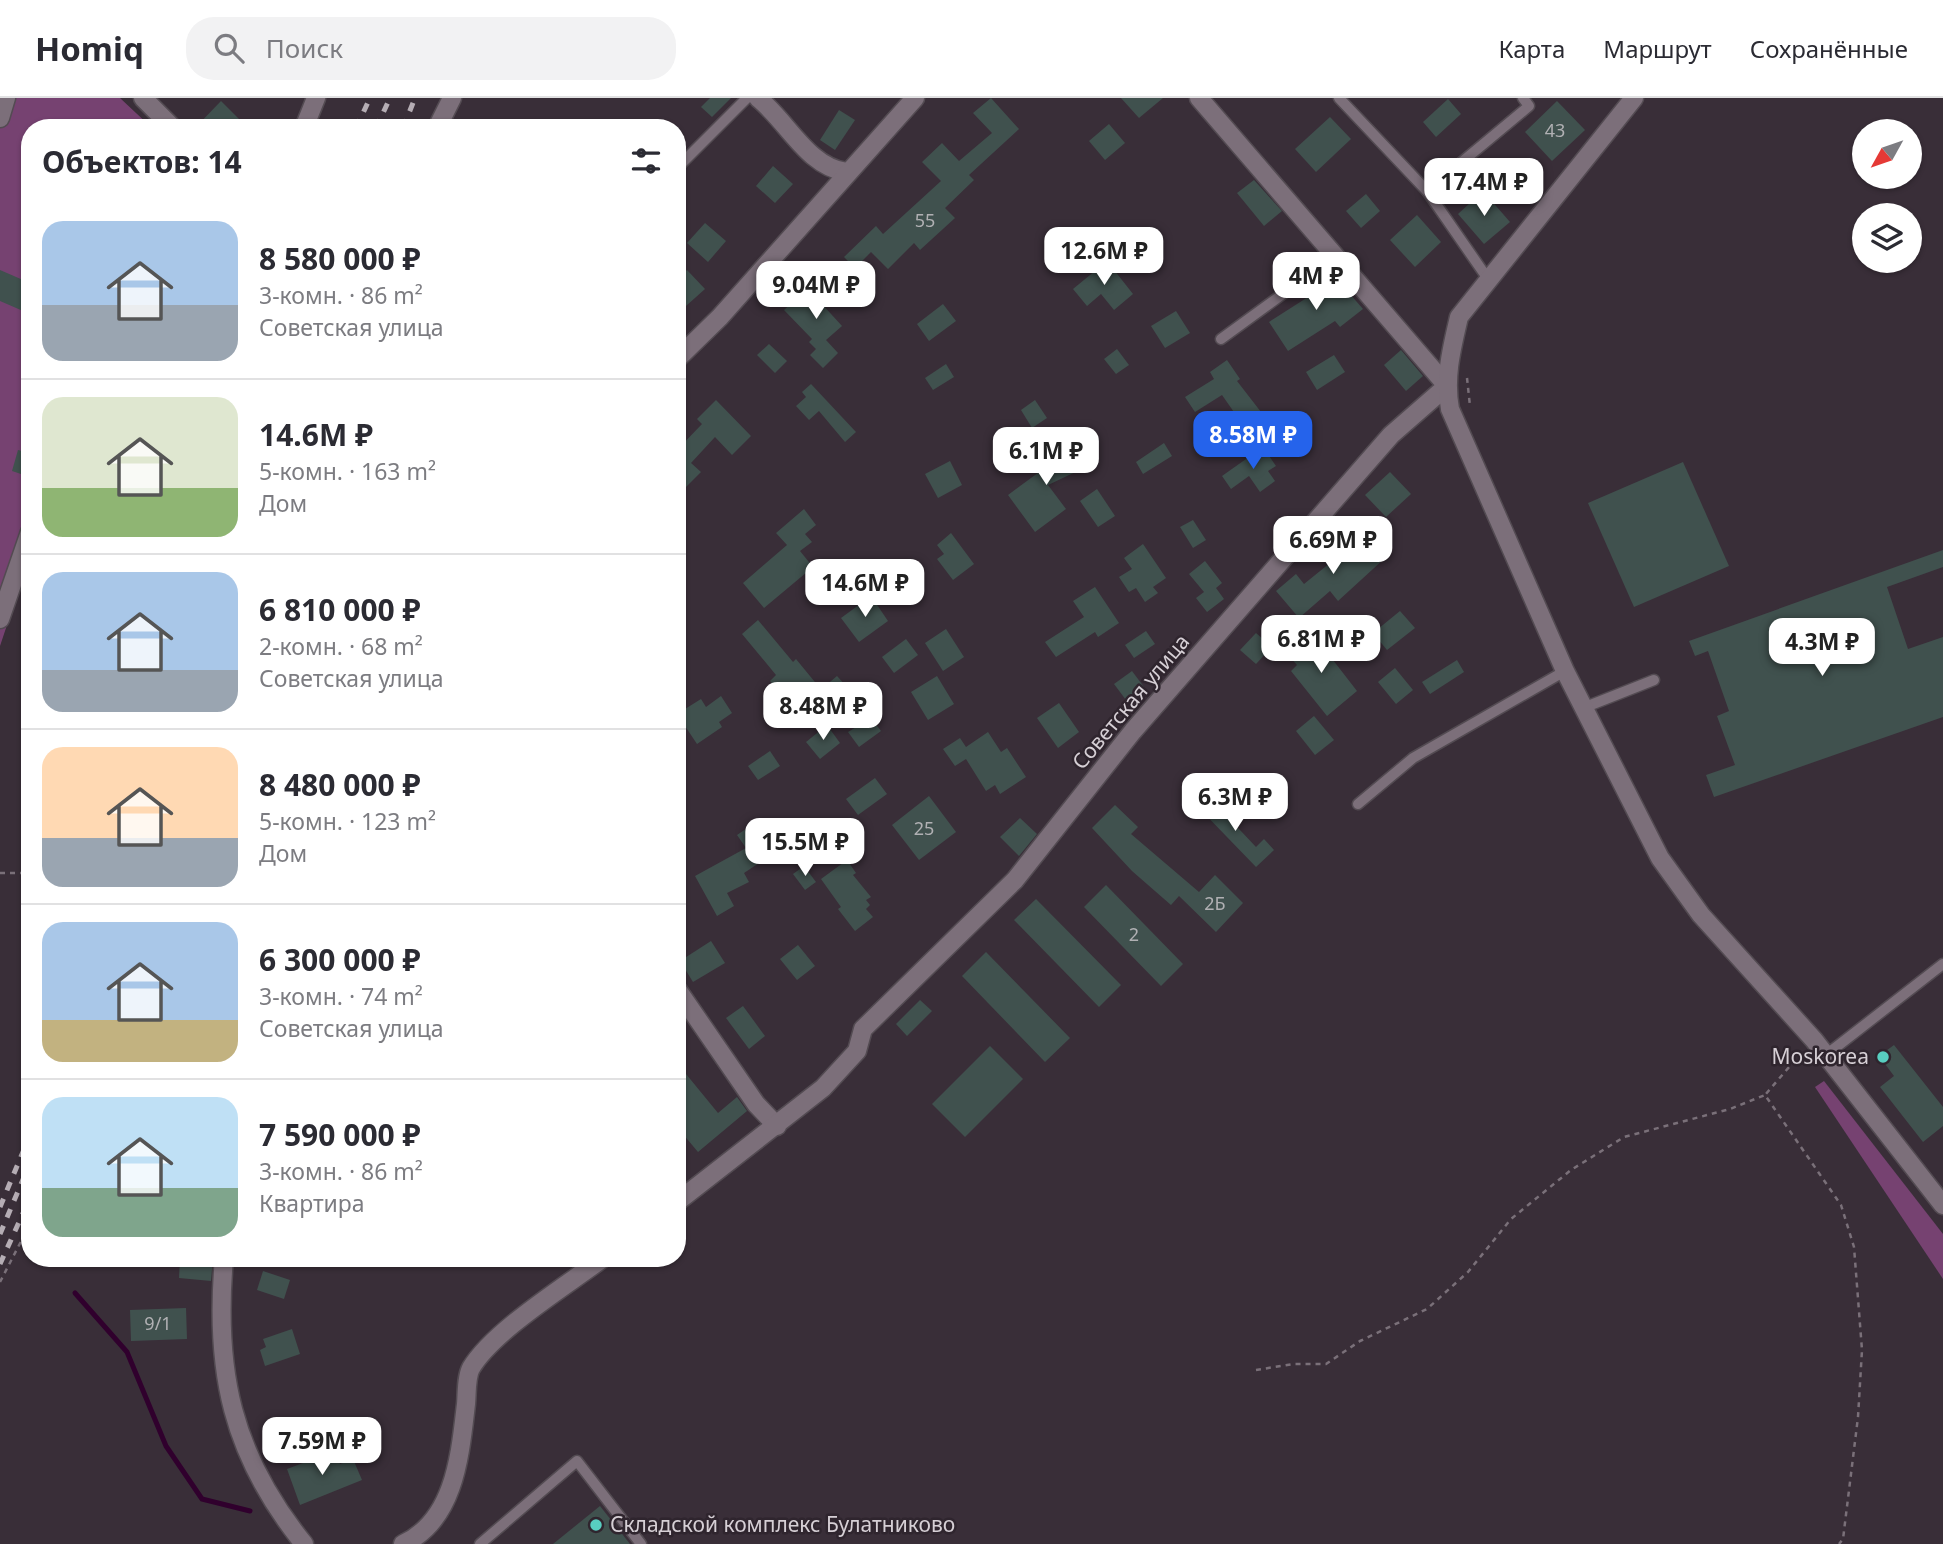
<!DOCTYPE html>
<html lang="ru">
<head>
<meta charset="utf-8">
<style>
  :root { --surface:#fff; --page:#f2f2f3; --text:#2b2b33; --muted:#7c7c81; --line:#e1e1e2; --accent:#2563eb }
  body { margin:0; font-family:"Noto Sans",sans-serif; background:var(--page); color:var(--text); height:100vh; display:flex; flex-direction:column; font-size:26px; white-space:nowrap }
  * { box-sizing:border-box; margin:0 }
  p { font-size:23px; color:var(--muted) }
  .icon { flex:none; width:38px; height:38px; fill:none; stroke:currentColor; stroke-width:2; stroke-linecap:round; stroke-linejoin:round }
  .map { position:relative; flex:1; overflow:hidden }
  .sheet { position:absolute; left:21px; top:21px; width:665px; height:1148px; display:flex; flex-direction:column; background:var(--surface); border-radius:28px; box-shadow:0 2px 5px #0004 }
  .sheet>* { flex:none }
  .needle { width:46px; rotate:230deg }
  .buttons { position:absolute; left:1852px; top:21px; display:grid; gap:14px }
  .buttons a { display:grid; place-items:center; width:70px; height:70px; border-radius:50%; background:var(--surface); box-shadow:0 2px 5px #0004; font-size:35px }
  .price { position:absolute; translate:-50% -60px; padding:0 16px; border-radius:14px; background:#fff; color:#222; font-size:23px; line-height:46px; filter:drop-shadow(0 2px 4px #0008) }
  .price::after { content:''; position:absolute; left:50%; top:42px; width:21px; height:16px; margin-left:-10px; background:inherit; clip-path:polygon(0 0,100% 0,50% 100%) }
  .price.on { background:var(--accent); color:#fff }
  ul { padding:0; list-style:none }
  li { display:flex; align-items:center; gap:21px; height:175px; padding:0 21px }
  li+li { border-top:2px solid var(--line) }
  li span { display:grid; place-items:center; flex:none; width:196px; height:140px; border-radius:21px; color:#555 }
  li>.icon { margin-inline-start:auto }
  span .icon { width:84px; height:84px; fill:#fffc; stroke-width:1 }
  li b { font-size:30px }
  h2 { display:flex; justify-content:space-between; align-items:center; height:84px; padding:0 21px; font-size:30px }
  header { display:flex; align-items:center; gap:42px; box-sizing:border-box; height:98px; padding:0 35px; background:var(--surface); border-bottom:2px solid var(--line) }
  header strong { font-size:33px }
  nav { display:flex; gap:38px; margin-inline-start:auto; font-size:24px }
  .search { width:490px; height:63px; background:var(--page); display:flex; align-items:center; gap:18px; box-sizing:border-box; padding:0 24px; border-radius:28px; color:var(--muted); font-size:26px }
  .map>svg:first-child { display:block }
  .green { fill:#764271 }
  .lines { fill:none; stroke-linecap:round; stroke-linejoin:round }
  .stream { stroke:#30002d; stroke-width:5 }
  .building { fill:#40514e }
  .service-casing { stroke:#534b52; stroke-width:13 }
  .minor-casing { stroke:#534b52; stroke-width:21 }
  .tertiary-casing { stroke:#534b52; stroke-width:21 }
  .path { stroke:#7a7079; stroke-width:2.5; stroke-dasharray:5 5; stroke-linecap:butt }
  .service { stroke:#7c6f7a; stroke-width:10 }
  .minor { stroke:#7c6f7a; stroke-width:18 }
  .tertiary { stroke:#7c6f7a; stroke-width:18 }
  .rail { stroke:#b5adb4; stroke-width:5; stroke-dasharray:9 9; stroke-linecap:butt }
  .poi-dot { fill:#58cec0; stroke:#2f252e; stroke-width:2.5 }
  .labels { text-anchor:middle; stroke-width:5; stroke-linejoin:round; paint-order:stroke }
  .number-label { font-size:18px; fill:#b0b0b3 }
  .street-label { font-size:21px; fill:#d6cfd5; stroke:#2f252e }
  .poi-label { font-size:21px; fill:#d6cfd5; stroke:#2f252e; text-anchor:end }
</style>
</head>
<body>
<header>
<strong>Homiq</strong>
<div class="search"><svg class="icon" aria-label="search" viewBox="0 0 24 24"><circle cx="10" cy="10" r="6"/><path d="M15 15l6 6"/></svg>Поиск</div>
<nav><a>Карта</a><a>Маршрут</a><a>Сохранённые</a></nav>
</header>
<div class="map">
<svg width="1943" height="1446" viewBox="0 0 1943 1446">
  <rect width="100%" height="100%" fill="#392e38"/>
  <!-- green -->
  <g class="green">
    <path d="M0,0H120L152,30H30V458L0,548Z"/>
    <path d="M1824,983L1943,1136V1181L1815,989Z"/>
  </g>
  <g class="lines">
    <!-- stream -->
    <path class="stream" d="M75,1195L127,1254L166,1348L202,1401L250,1413"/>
  </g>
  <!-- building -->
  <g class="building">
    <path d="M710,0H731L712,19L701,9Z"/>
    <path d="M991,0L1019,31L969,77L974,82L945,110L955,120L920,152L914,145L888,171L871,154L855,170L844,159L876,128L883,136L941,83L922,64L942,45L959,63L992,35L973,15Z"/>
    <path d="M1121,0H1163L1139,20Z"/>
    <path d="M1448,1L1461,16L1436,39L1423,24Z"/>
    <path d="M221,3L248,30H195Z"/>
    <path d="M1557,3L1585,32L1552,63L1525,34Z"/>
    <path d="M839,12L855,22L835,52L820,42Z"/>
    <path d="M1330,19L1351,41L1316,74L1295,51Z"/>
    <path d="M1109,26L1125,45L1105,62L1089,43Z"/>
    <path d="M773,68L793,86L775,105L756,88Z"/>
    <path d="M1254,82L1282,113L1264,128L1237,95Z"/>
    <path d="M1483,93L1510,124L1484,146L1458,116Z"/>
    <path d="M1366,96L1380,113L1361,130L1346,113Z"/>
    <path d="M1417,117L1441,144L1415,169L1390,142Z"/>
    <path d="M705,125L726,143L708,164L687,145Z"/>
    <path d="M1107,163L1133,196L1114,212L1101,196L1087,208L1073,191Z"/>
    <path d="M0,172L30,185V216L0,203Z"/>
    <path d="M687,172L705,191L677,216V181Z"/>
    <path d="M1330,173L1363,211L1340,229L1335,223L1288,253L1269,224L1308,199L1304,194Z"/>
    <path d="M817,182L830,196L821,205L842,228L826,242L838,255L823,270L810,257L816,251L809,244L812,241L784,212Z"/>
    <path d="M943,206L956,223L929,243L917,226Z"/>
    <path d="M1176,213L1190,235L1165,250L1151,228Z"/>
    <path d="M769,246L787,263L775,275L757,257Z"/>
    <path d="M1117,251L1129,267L1116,276L1104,261Z"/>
    <path d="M1401,252L1423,278L1406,293L1384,267Z"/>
    <path d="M1334,257L1345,274L1317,292L1306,274Z"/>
    <path d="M1227,262L1240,281L1237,283L1261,314L1243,327L1222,297L1195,314L1185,299L1214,281L1210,274Z"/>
    <path d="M946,266L954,279L933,292L925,280Z"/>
    <path d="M811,286L856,334L845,344L819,313L809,322L796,308L806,299L802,294Z"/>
    <path d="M716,302L751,338L732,357L715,339L691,365L701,374L677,398V352L702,326L697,321Z"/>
    <path d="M1035,302L1047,320L1032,330L1021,312Z"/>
    <path d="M1071,343L1084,370L1048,387L1066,411L1035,434L1008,397L1050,366L1045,355Z"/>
    <path d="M1164,345L1172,358L1143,376L1136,364Z"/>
    <path d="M1263,349L1276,368L1268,373L1275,383L1260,394L1249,378L1231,391L1222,378Z"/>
    <path d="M18,352L30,355V379L12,373Z"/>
    <path d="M950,363L962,387L938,400L925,376Z"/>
    <path d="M1683,364L1729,468L1634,509L1588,405Z"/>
    <path d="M1390,374L1411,396L1386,419L1365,397Z"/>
    <path d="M1097,391L1115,418L1098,429L1080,403Z"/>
    <path d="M804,411L816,427L805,436L812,444L800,453L813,469L764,510L743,485L787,447L776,435Z"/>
    <path d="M1193,422L1206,442L1193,450L1180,429Z"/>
    <path d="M1362,433L1385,460L1338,503L1330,493L1299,520L1276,493L1296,476L1304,486L1351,448L1348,445Z"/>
    <path d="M951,435L974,466L953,482L937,461L944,456L937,447Z"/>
    <path d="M1143,446L1166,480L1153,489L1158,495L1145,504L1136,490L1129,494L1119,479L1132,471L1124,460Z"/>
    <path d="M1943,452V469L1887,489L1908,551L1943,539V619L1714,699L1706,677L1735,667L1717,618L1729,613L1708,553L1695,558L1689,543Z"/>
    <path d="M1205,463L1222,485L1216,490L1224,501L1207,514L1196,500L1204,494L1189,476Z"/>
    <path d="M1095,489L1119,525L1098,539L1095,534L1056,559L1045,544L1084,519L1073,503Z"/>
    <path d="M871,498L888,523L859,544L841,520Z"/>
    <path d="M1400,513L1415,530L1387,552L1373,535Z"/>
    <path d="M758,522L793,564L796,561L819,589L794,611L770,583L776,577L742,536Z"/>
    <path d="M946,531L964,559L943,573L925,545Z"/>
    <path d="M1146,533L1155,546L1134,560L1125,547Z"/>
    <path d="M1256,535L1272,549L1256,566L1240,552Z"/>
    <path d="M1312,535L1357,593L1327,618L1291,573L1297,567L1288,557Z"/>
    <path d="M906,541L918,557L894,575L882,559Z"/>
    <path d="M1457,562L1464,574L1430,596L1422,584Z"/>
    <path d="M1395,570L1413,592L1396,606L1378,584Z"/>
    <path d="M1132,573L1144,589L1126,602L1114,586Z"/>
    <path d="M837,578L847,589L822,610L812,599Z"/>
    <path d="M937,578L954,606L928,622L911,594Z"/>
    <path d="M721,598L732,615L719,624L722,629L697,646L677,616L701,601L706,609Z"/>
    <path d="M1059,605L1079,634L1058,650L1037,620Z"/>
    <path d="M1314,618L1334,642L1315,657L1296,633Z"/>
    <path d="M871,620L881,633L859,649L848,634Z"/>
    <path d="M827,627L840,645L820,661L806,644Z"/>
    <path d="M988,634L1001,654L1007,650L1026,679L1000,696L995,687L986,693L966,661L955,668L943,651L960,640L966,649Z"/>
    <path d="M770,653L780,668L758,682L748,668Z"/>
    <path d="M875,680L887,696L858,717L846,701Z"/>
    <path d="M929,698L956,734L919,762L892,727Z"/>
    <path d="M1208,698L1256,749L1264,741L1274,752L1256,769L1197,708Z"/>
    <path d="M1115,707L1138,729L1131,736L1199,794L1215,777L1243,805L1216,834L1179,798L1171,807L1132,773L1092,730Z"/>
    <path d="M762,720L782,750L744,775L749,784L727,795L734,808L717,818L695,778L746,750L737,737Z"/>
    <path d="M1020,720L1037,736L1019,758L1000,739Z"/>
    <path d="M847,762L856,775L853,777L871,799L866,802L870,807L866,811L873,819L855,833L838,811L841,809L821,781Z"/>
    <path d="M804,768L816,784L805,792L793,776Z"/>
    <path d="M1106,787L1183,866L1161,888L1084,809Z"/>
    <path d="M1036,801L1121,887L1099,909L1014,822Z"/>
    <path d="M711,843L725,865L693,884L680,863Z"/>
    <path d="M798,847L815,868L797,882L780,861Z"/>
    <path d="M986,854L1070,940L1045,964L962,878Z"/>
    <path d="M920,902L932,913L907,938L896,926Z"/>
    <path d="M743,908L765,938L749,951L726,920Z"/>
    <path d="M1894,947L1943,1009V1028L1923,1044L1880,989L1894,978L1879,958Z"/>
    <path d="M990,948L1023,981L965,1039L932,1006Z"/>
    <path d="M677,965L718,1015L737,999L747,1013L698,1054L677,1029Z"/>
    <path d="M180,1160H213L211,1183L179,1180Z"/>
    <path d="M263,1173L290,1182L284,1201L257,1192Z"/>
    <path d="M186,1210L187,1241L131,1243L130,1212Z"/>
    <path d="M292,1231L300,1256L265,1268L260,1252L266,1249L263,1241Z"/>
    <path d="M335,1353L340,1366L353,1361L362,1382L300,1407L287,1371Z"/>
    <path d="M600,1408L630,1446H553Z"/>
  </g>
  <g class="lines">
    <!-- service casing -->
    <g class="service-casing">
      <g id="service">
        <path d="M1339,0L1427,93L1488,181"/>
        <path d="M677,70L747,0"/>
        <path d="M1427,93L1529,8L1523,0"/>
        <path d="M1221,241L1335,158"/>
        <path d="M1583,610L1654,582"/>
        <path d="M1358,706L1413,660L1565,573"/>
        <path d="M1826,957L1943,866"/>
        <path d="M480,1446L577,1363L641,1446"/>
      </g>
    </g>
    <!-- minor casing -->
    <g class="minor-casing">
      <g id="minor">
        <path d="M143,0L173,30"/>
        <path d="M758,0C788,24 807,68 846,74"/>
        <path d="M0,20L6,0"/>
        <path d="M304,30L316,0"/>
        <path d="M437,30L452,0"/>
        <path d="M677,261L720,219L915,0"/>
        <path d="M0,521L30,434"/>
        <path d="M677,891L756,1006L777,1028"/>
        <path d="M677,1104L823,990L857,953L863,931L1015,782L1133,633L1391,337L1447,288L1199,0"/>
        <path d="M224,1160C214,1273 232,1357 304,1446"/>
        <path d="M403,1446C455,1422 460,1357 466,1306C467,1296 466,1279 471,1270C494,1232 566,1188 603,1160"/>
      </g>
    </g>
    <!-- tertiary casing -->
    <g class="tertiary-casing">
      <path id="tertiary" d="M1634,0L1459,219C1452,249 1444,279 1450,311L1565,573L1660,760L1701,817L1814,942L1943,1107"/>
    </g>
    <!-- path -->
    <g class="path">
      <path d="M1467,280L1470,308"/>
      <path d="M0,775H30"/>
      <path d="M1802,954L1765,997L1841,1107L1854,1149L1862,1252L1858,1319L1843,1441L1839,1446"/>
      <path d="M0,1184L30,1126"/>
      <path d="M1256,1272L1293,1266H1326L1360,1243L1427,1211L1468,1174L1511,1121L1571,1072L1624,1039L1730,1011L1765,997"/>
    </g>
    <!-- service -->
    <use href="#service" class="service"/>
    <!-- minor -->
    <use href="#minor" class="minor"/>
    <!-- tertiary -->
    <use href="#tertiary" class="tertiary"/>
    <!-- rail -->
    <g class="rail">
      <path d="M356,30L370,0"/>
      <path d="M376,30L390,0"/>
      <path d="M403,30L415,0"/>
      <path d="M0,1109L30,1037"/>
      <path d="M0,1136L30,1065"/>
      <path d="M0,1166L30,1100"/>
    </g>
  </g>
  <!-- markers -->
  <g class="poi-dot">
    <circle cx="1883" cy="959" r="7"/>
    <circle cx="596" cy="1427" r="7"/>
  </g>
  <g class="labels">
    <!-- number labels -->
    <g class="number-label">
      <text x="1555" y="39">43</text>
      <text x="925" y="129">55</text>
      <text x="924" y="737">25</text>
      <text x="1215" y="812">2Б</text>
      <text x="1134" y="843">2</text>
      <text x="158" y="1232">9/1</text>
    </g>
    <!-- street labels -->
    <g class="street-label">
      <text transform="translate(1131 604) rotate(-50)" y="7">Советская улица</text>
    </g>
    <!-- poi labels -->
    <g class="poi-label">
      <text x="1869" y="966">Moskorea</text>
      <text x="610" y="1434" text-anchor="start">Складской комплекс Булатниково</text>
    </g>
  </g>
</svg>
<div class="buttons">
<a><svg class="needle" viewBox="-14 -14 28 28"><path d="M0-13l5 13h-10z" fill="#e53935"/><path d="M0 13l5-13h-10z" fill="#7c7c81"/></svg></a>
<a><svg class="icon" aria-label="layers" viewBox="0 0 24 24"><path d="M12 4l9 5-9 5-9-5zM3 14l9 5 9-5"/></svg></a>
</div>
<b class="price" style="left:1484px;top:120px">17.4M ₽</b>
<b class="price" style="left:1104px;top:189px">12.6M ₽</b>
<b class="price" style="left:1316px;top:214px">4M ₽</b>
<b class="price" style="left:816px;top:223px">9.04M ₽</b>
<b class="price on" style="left:1253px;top:373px">8.58M ₽</b>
<b class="price" style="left:1046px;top:389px">6.1M ₽</b>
<b class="price" style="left:1333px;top:478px">6.69M ₽</b>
<b class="price" style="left:865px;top:521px">14.6M ₽</b>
<b class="price" style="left:1321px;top:577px">6.81M ₽</b>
<b class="price" style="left:1822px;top:580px">4.3M ₽</b>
<b class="price" style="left:823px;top:644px">8.48M ₽</b>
<b class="price" style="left:1235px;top:735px">6.3M ₽</b>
<b class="price" style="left:805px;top:780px">15.5M ₽</b>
<b class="price" style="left:322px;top:1379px">7.59M ₽</b>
<section class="sheet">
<h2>Объектов: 14<svg class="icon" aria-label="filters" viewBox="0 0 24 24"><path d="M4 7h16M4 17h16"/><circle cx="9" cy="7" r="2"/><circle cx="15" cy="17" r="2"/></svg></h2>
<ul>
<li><span style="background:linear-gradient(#a9c7e8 60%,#9aa5b1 0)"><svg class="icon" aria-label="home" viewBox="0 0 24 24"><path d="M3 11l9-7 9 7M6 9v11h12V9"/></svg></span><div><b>8 580 000 ₽</b><p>3-комн. · 86 m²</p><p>Советская улица</p></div></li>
<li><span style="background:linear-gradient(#dfe7d0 65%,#8fb573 0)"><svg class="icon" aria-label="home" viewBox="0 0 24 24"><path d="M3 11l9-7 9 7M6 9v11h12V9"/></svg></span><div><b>14.6M ₽</b><p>5-комн. · 163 m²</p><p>Дом</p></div></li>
<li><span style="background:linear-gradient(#a9c7e8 70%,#9aa5b1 0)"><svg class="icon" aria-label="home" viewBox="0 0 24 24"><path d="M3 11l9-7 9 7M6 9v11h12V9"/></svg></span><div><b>6 810 000 ₽</b><p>2-комн. · 68 m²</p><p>Советская улица</p></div></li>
<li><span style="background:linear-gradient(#ffd9b3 65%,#9aa5b1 0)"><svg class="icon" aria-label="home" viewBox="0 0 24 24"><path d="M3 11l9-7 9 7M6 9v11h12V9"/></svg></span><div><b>8 480 000 ₽</b><p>5-комн. · 123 m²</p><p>Дом</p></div></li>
<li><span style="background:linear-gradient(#a9c7e8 70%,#c2b280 0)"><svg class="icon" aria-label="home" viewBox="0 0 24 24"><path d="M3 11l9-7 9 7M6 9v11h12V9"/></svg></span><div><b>6 300 000 ₽</b><p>3-комн. · 74 m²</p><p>Советская улица</p></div></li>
<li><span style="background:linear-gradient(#bfe0f5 65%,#7fa58c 0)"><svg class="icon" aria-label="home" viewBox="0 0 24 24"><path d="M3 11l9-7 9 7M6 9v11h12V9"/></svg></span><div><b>7 590 000 ₽</b><p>3-комн. · 86 m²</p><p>Квартира</p></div></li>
</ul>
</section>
</div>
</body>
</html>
